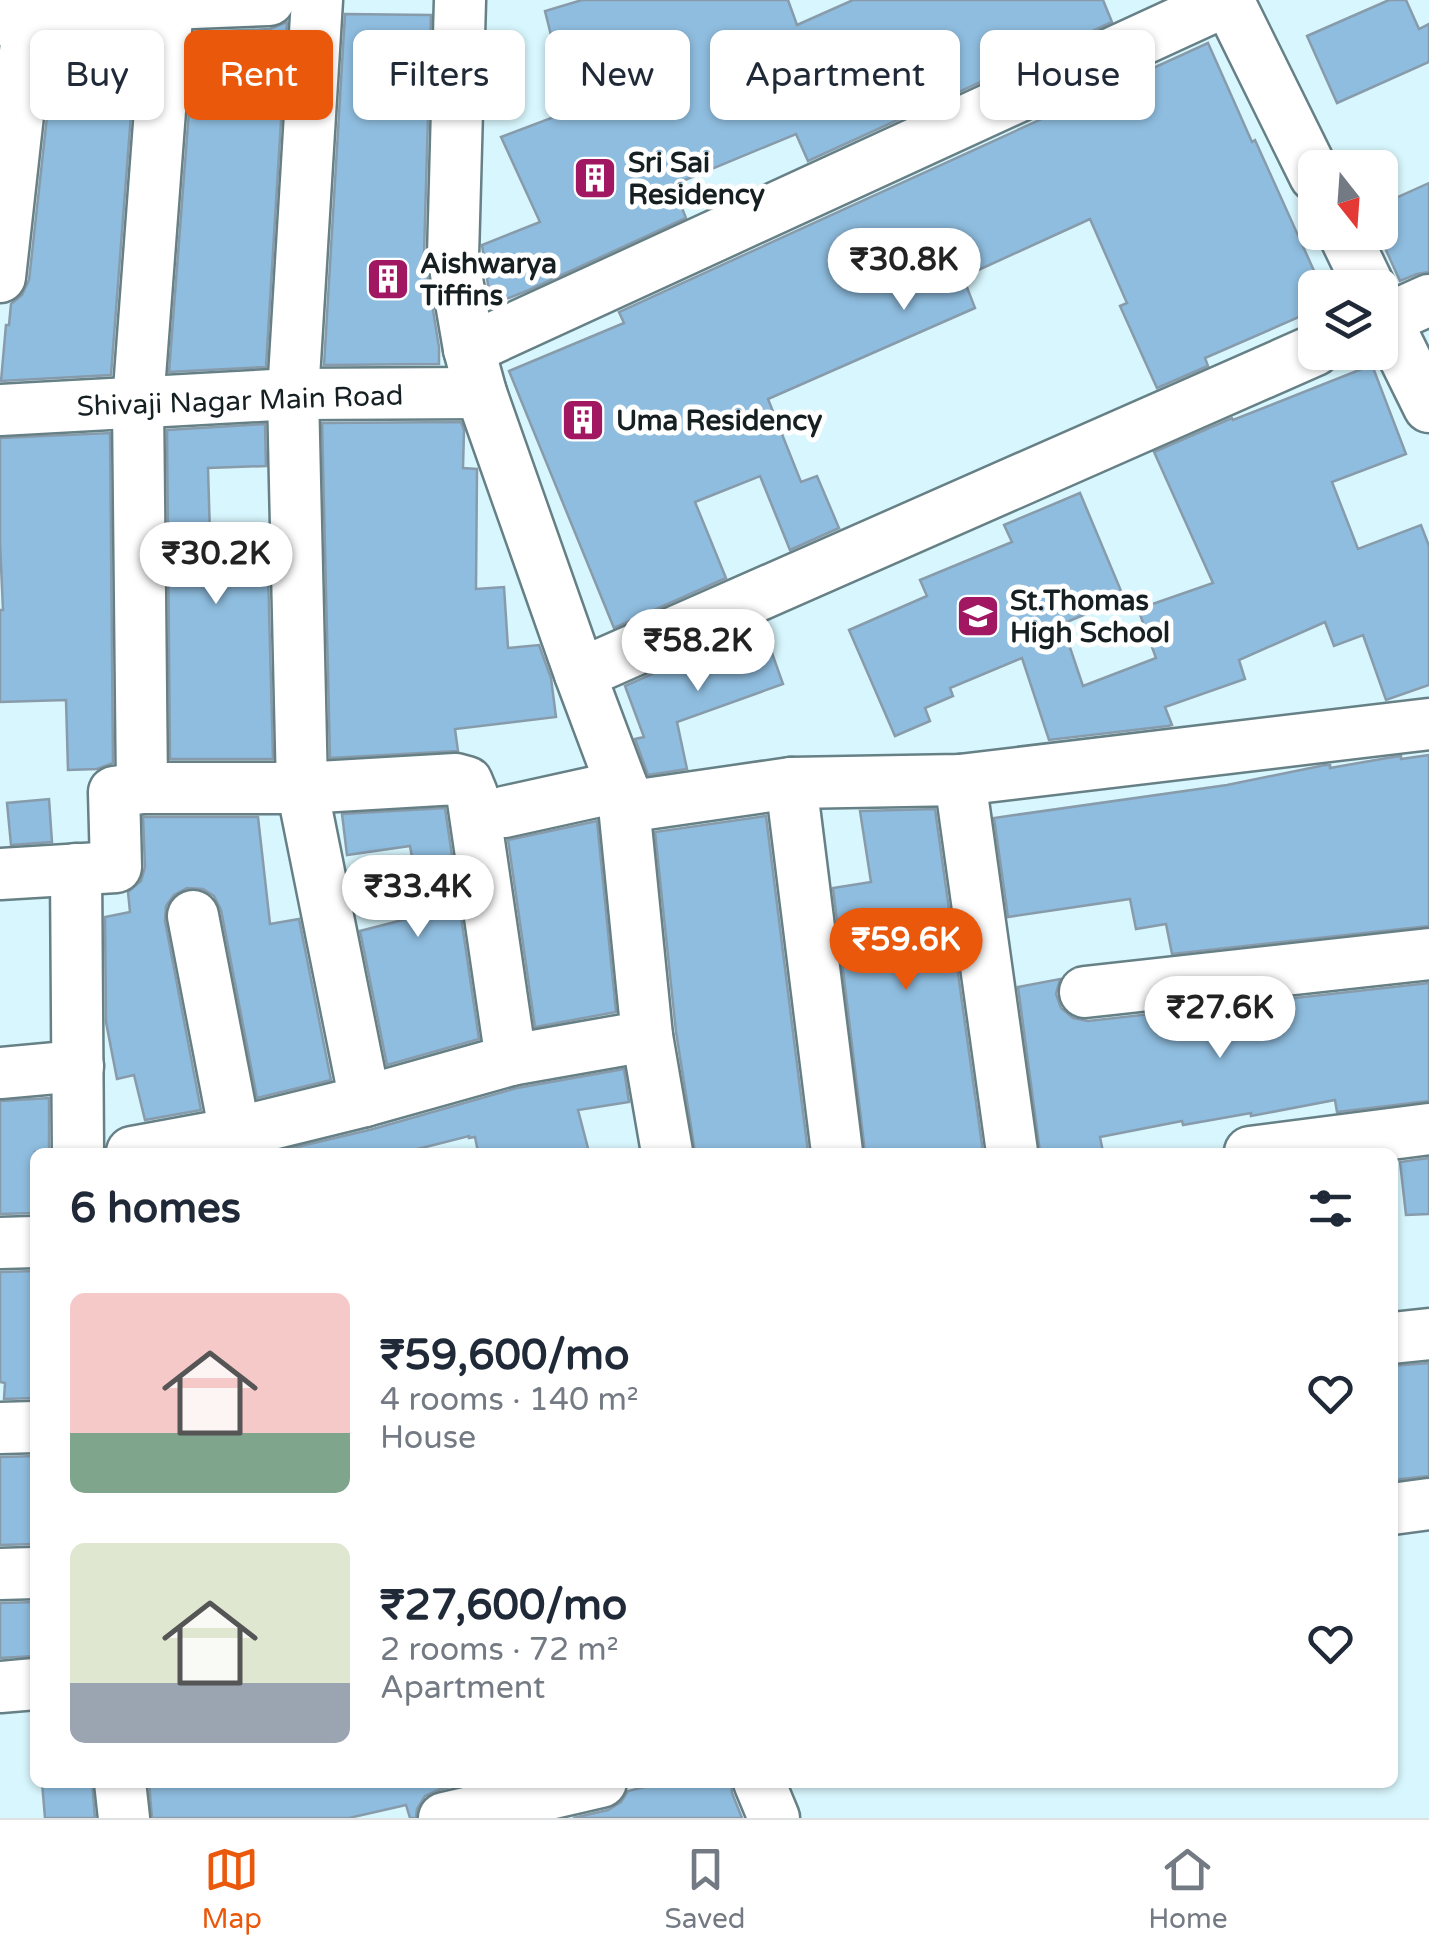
<!DOCTYPE html>
<html lang="en">
<head>
<meta charset="utf-8">
<style>
  :root { --surface:#fff; --page:#f2f2f3; --text:#1f2937; --muted:#747a83; --line:#e0e1e3; --accent:#ea580c }
  body { margin:0; font-family:"Varela Round",sans-serif; background:var(--page); color:var(--text); height:100vh; display:flex; flex-direction:column; font-size:38px; white-space:nowrap }
  * { box-sizing:border-box; margin:0 }
  p { font-size:32px; color:var(--muted) }
  .icon { flex:none; width:55px; height:55px; fill:none; stroke:currentColor; stroke-width:2; stroke-linecap:round; stroke-linejoin:round }
  .map { position:relative; flex:1; overflow:hidden }
  .sheet { position:absolute; left:30px; top:1148px; width:1368px; height:640px; display:flex; flex-direction:column; background:var(--surface); border-radius:15px; box-shadow:0 2px 8px #0004 }
  .sheet>* { flex:none }
  .guide { position:absolute; left:30px; top:30px; width:1370px; height:90px; display:flex; gap:20px }
  .needle { width:65px; rotate:163deg }
  .tools { position:absolute; left:1298px; top:150px; display:grid; gap:20px }
  .tools a { display:grid; place-items:center; width:100px; height:100px; border-radius:15px; background:var(--surface); box-shadow:0 2px 8px #0004; font-size:50px }
  .price { position:absolute; translate:-50% -85px; padding:0 22px; border-radius:35px; background:#fff; color:#222; font-size:32px; line-height:65px; filter:drop-shadow(0 2px 5px #0008) }
  .price::after { content:''; position:absolute; left:50%; top:60px; width:30px; height:22px; margin-left:-15px; background:inherit; clip-path:polygon(0 0,100% 0,50% 100%) }
  .price.active { background:var(--accent); color:#fff }
  ul { padding:0; list-style:none }
  li { display:flex; align-items:center; gap:30px; height:250px; padding:0 40px }
  li span { display:grid; place-items:center; flex:none; width:280px; height:200px; border-radius:15px; color:#555 }
  li>.icon { margin-inline-start:auto }
  span .icon { width:120px; height:120px; fill:#fffc; stroke-width:1 }
  li b { font-size:42px }
  h2 { display:flex; justify-content:space-between; align-items:center; height:120px; padding:0 40px; font-size:42px }
  .pill { padding:0 35px; border-radius:15px; background:var(--surface); box-shadow:0 2px 8px #0004; font-size:35px; line-height:90px }
  .pill.active { background:var(--accent); color:#fff }
  .menu { display:flex; justify-content:space-around; align-items:center; height:140px; border-top:2px solid var(--line); background:var(--surface); font-size:28px; color:var(--muted) }
  .menu a { display:grid; justify-items:center; gap:5px }
  .menu .active { color:var(--accent) }
  .map>svg:first-child { display:block }
  .building { fill:#8fbddf; stroke:#879bab; stroke-width:2.5 }
  .lines { fill:none; stroke-linecap:round; stroke-linejoin:round }
  .minor-casing { stroke:#668086; stroke-width:55 }
  .minor { stroke:#fff; stroke-width:50 }
  .labels { text-anchor:middle; stroke-width:10; stroke-linejoin:round; paint-order:stroke }
  .poi-label { font-size:28px; font-weight:bold; fill:#162023; stroke:#fff; text-anchor:start }
  .street-label { font-size:28px; fill:#162023; stroke:#fff }
</style>
</head>
<body>
<div class="map">
<svg width="1429" height="1818" viewBox="0 0 1429 1818">
  <rect width="100%" height="100%" fill="#d8f6fd"/>
  <!-- building -->
  <g class="building">
    <path d="M582,0H788L797,25L853,0H1103L1112,22L808,161L796,134L673,185L686,218L529,290L491,305L482,245L540,222L501,137L570,111L545,11Z"/>
    <path d="M1389,0H1406L1419,29L1429,24V62L1337,103L1307,36Z"/>
    <path d="M345,14L431,15L424,255L439,347V364L324,365Z"/>
    <path d="M287,22L266,367L169,372L195,32L270,29Z"/>
    <path d="M137,36L111,375L1,381L6,325H9L11,304L22,295L29,280L55,44Z"/>
    <path d="M1208,43L1252,142L1255,140L1315,273V310L1205,358L1208,366L1157,388L1120,306L1127,303L1090,219L963,277L975,308L768,399L801,482L817,476L839,528L790,550L760,476L695,502L726,578L614,628L509,371L624,323L619,312Z"/>
    <path d="M1429,183V272L1417,274L1400,281L1380,237V205Z"/>
    <path d="M1372,365L1406,454L1332,482L1358,549L1421,525L1429,546V685L1386,700L1363,635L1334,646L1325,622L1239,660L1245,679L1165,707L1172,725L1168,726L1049,740L1022,658L950,688L953,696L925,708L930,721L895,736L849,630L927,596L920,580L1012,542L1004,525L1080,493L1124,598L1062,624L1083,686L1156,658L1138,609L1213,583L1154,452L1232,418L1233,420Z"/>
    <path d="M461,422L464,430L463,468L477,469L476,589L504,587L508,648L539,645L551,678L556,717L455,729L458,751L330,758L322,423Z"/>
    <path d="M265,424L266,466L208,468L210,535L267,533L273,759H170L167,430Z"/>
    <path d="M110,433L113,763L97,769L68,770L66,700L0,702V610H3L0,543V438Z"/>
    <path d="M762,625L783,684L677,722L687,769L648,775L635,739L644,737L625,686Z"/>
    <path d="M1429,755V926L1172,954L1166,924L1136,929L1130,899L1008,917L994,818L1227,785L1325,765H1330V768L1387,758L1401,756V759Z"/>
    <path d="M49,799L52,842L11,845L7,803Z"/>
    <path d="M445,808L479,1039L387,1065L360,931L422,915L410,846L347,855L342,814Z"/>
    <path d="M935,809L983,1152H865L833,888L871,882L860,811Z"/>
    <path d="M766,816L808,1152H695L676,1032L655,832Z"/>
    <path d="M143,817H258L270,924L299,919L331,1080L257,1098L221,910L214,896L203,889L187,888L174,895L166,906L165,921L201,1110L145,1120L134,1075L117,1079L106,1022L105,917L130,912L128,892L141,881L145,867Z"/>
    <path d="M597,821L616,1012L535,1027L508,840Z"/>
    <path d="M1060,979L1056,994L1061,1008L1073,1018L1088,1021L1429,983V1101L1337,1112L1335,1100L1251,1116V1113L1183,1125L1182,1121L1100,1137L1103,1152H1040L1018,987Z"/>
    <path d="M624,1069L629,1102L578,1110L589,1152H478L475,1137L469,1138V1136L406,1152H276L373,1129L517,1088Z"/>
    <path d="M49,1098V1152H35V1213L0,1214V1101Z"/>
    <path d="M1429,1158V1214L1406,1215L1400,1162Z"/>
    <path d="M35,1271V1398L4,1399L5,1383L0,1382V1272Z"/>
    <path d="M1429,1363V1476L1392,1480V1366Z"/>
    <path d="M35,1456V1544L0,1545V1457Z"/>
    <path d="M35,1602V1656L0,1658V1603Z"/>
    <path d="M42,1782H92L95,1818H45Z"/>
    <path d="M149,1782H470L438,1790L425,1796L417,1809L416,1818H410L406,1805L349,1818H152Z"/>
    <path d="M665,1782H731L732,1793L742,1818H573L608,1810L621,1802L628,1791Z"/>
  </g>
  <g class="lines">
    <!-- minor casing -->
    <g class="minor-casing">
      <g id="minor">
        <path d="M317,0L293,394L302,788L365,1101"/>
        <path d="M460,0L453,256L469,349L481,393L580,674L622,786L647,1036L667,1152"/>
        <path d="M1228,0L1315,176"/>
        <path d="M0,20L168,4L269,0"/>
        <path d="M1343,232L1370,288"/>
        <path d="M0,277L29,16"/>
        <path d="M1380,308L1429,407"/>
        <path d="M1380,322L1429,300"/>
        <path d="M469,349L1228,0"/>
        <path d="M0,410L293,394L481,393"/>
        <path d="M580,674L1315,350"/>
        <path d="M960,780L1012,1152"/>
        <path d="M791,783L837,1152"/>
        <path d="M142,788L138,403L168,4"/>
        <path d="M625,807L791,783L960,780L1429,724"/>
        <path d="M504,812L622,786"/>
        <path d="M76,869L78,1152"/>
        <path d="M0,874L116,867L114,792L142,788H302L456,779L467,782L472,794L511,1060"/>
        <path d="M193,916L235,1133"/>
        <path d="M1085,992L1429,954"/>
        <path d="M0,1073L78,1066"/>
        <path d="M132,1152L235,1133L365,1101L511,1060L647,1036"/>
        <path d="M1250,1152L1429,1129"/>
        <path d="M0,1243L35,1242"/>
        <path d="M1392,1338L1429,1334"/>
        <path d="M0,1428L35,1427"/>
        <path d="M1392,1509L1429,1504"/>
        <path d="M0,1574L35,1573"/>
        <path d="M0,1687L35,1684"/>
        <path d="M120,1782L124,1818"/>
        <path d="M759,1782L774,1818"/>
        <path d="M444,1818L601,1782"/>
      </g>
    </g>
    <!-- minor -->
    <use href="#minor" class="minor"/>
  </g>
  <!-- icons -->
  <defs>
    <g id="building-square" transform="scale(2.25)"><rect x="-9" y="-9" width="18" height="18" rx="4" fill="#a11761" stroke="#fff"/><path d="M-4-6H4V6H1V3H-1V6H-4ZM-2.5-4.3h1.7v1.8h-1.7ZM.8-4.3h1.7v1.8H.8ZM-2.5-1h1.7V.8h-1.7ZM.8-1h1.7V.8H.8Z" fill="#fff"/></g>
    <g id="school-square" transform="scale(2.25)"><rect x="-9" y="-9" width="18" height="18" rx="4" fill="#a11761" stroke="#fff"/><path d="M0-5L7-2L0 1L-7-2ZM-4 1L0 2.5L4 1V4Q0 6-4 4Z" fill="#fff"/></g>
  </defs>
  <g fill-rule="evenodd">
    <use href="#building-square" x="595" y="178"/>
    <use href="#building-square" x="388" y="279"/>
    <use href="#building-square" x="583" y="420"/>
    <use href="#school-square" x="978" y="616"/>
  </g>
  <g class="labels">
    <!-- poi labels -->
    <g class="poi-label">
      <text x="628" y="172">Sri Sai<tspan x="628" dy="32">Residency</tspan></text>
      <text x="420" y="273">Aishwarya<tspan x="420" dy="32">Tiffins</tspan></text>
      <text x="616" y="430">Uma Residency</text>
      <text x="1010" y="610">St.Thomas<tspan x="1010" dy="32">High School</tspan></text>
    </g>
    <!-- street labels -->
    <g class="street-label">
      <text transform="translate(240 400) rotate(-2)" y="10">Shivaji Nagar Main Road</text>
    </g>
  </g>
</svg>
<div class="tools">
<a><svg class="needle" viewBox="-14 -14 28 28"><path d="M0-13l5 13h-10z" fill="#e53935"/><path d="M0 13l5-13h-10z" fill="#747a83"/></svg></a>
<a><svg class="icon" aria-label="layers" viewBox="0 0 24 24"><path d="M12 4l9 5-9 5-9-5zM3 14l9 5 9-5"/></svg></a>
</div>
<b class="price" style="left:904px;top:313px">₹30.8K</b>
<b class="price" style="left:216px;top:607px">₹30.2K</b>
<b class="price" style="left:698px;top:694px">₹58.2K</b>
<b class="price" style="left:418px;top:940px">₹33.4K</b>
<b class="price active" style="left:906px;top:993px">₹59.6K</b>
<b class="price" style="left:1220px;top:1061px">₹27.6K</b>
<div class="guide">
<a class="pill">Buy</a>
<a class="pill active">Rent</a>
<a class="pill">Filters</a>
<a class="pill">New</a>
<a class="pill">Apartment</a>
<a class="pill">House</a>
</div>
<section class="sheet">
<h2>6 homes<svg class="icon" aria-label="filters" viewBox="0 0 24 24"><path d="M4 7h16M4 17h16"/><circle cx="9" cy="7" r="2"/><circle cx="15" cy="17" r="2"/></svg></h2>
<ul>
<li><span style="background:linear-gradient(#f6c9c9 70%,#7fa58c 0)"><svg class="icon" aria-label="home" viewBox="0 0 24 24"><path d="M3 11l9-7 9 7M6 9v11h12V9"/></svg></span><div><b>₹59,600/mo</b><p>4 rooms · 140 m²</p><p>House</p></div><svg class="icon" aria-label="heart" viewBox="0 0 24 24"><path d="M12 20l-8-8c-3-5 5-10 8-4 3-6 11-1 8 4z"/></svg></li>
<li><span style="background:linear-gradient(#dfe7d0 70%,#9aa5b1 0)"><svg class="icon" aria-label="home" viewBox="0 0 24 24"><path d="M3 11l9-7 9 7M6 9v11h12V9"/></svg></span><div><b>₹27,600/mo</b><p>2 rooms · 72 m²</p><p>Apartment</p></div><svg class="icon" aria-label="heart" viewBox="0 0 24 24"><path d="M12 20l-8-8c-3-5 5-10 8-4 3-6 11-1 8 4z"/></svg></li>
</ul>
</section>
</div>
<nav class="menu">
<a class="active"><svg class="icon" aria-label="map" viewBox="0 0 24 24"><path d="M3 6l6-2 6 2 6-2v14l-6 2-6-2-6 2zM9 4v14M15 6v14"/></svg>Map</a>
<a><svg class="icon" aria-label="saved" viewBox="0 0 24 24"><path d="M7 4h10v16l-5-4-5 4z"/></svg>Saved</a>
<a><svg class="icon" aria-label="home" viewBox="0 0 24 24"><path d="M3 11l9-7 9 7M6 9v11h12V9"/></svg>Home</a>
</nav>
</body>
</html>
